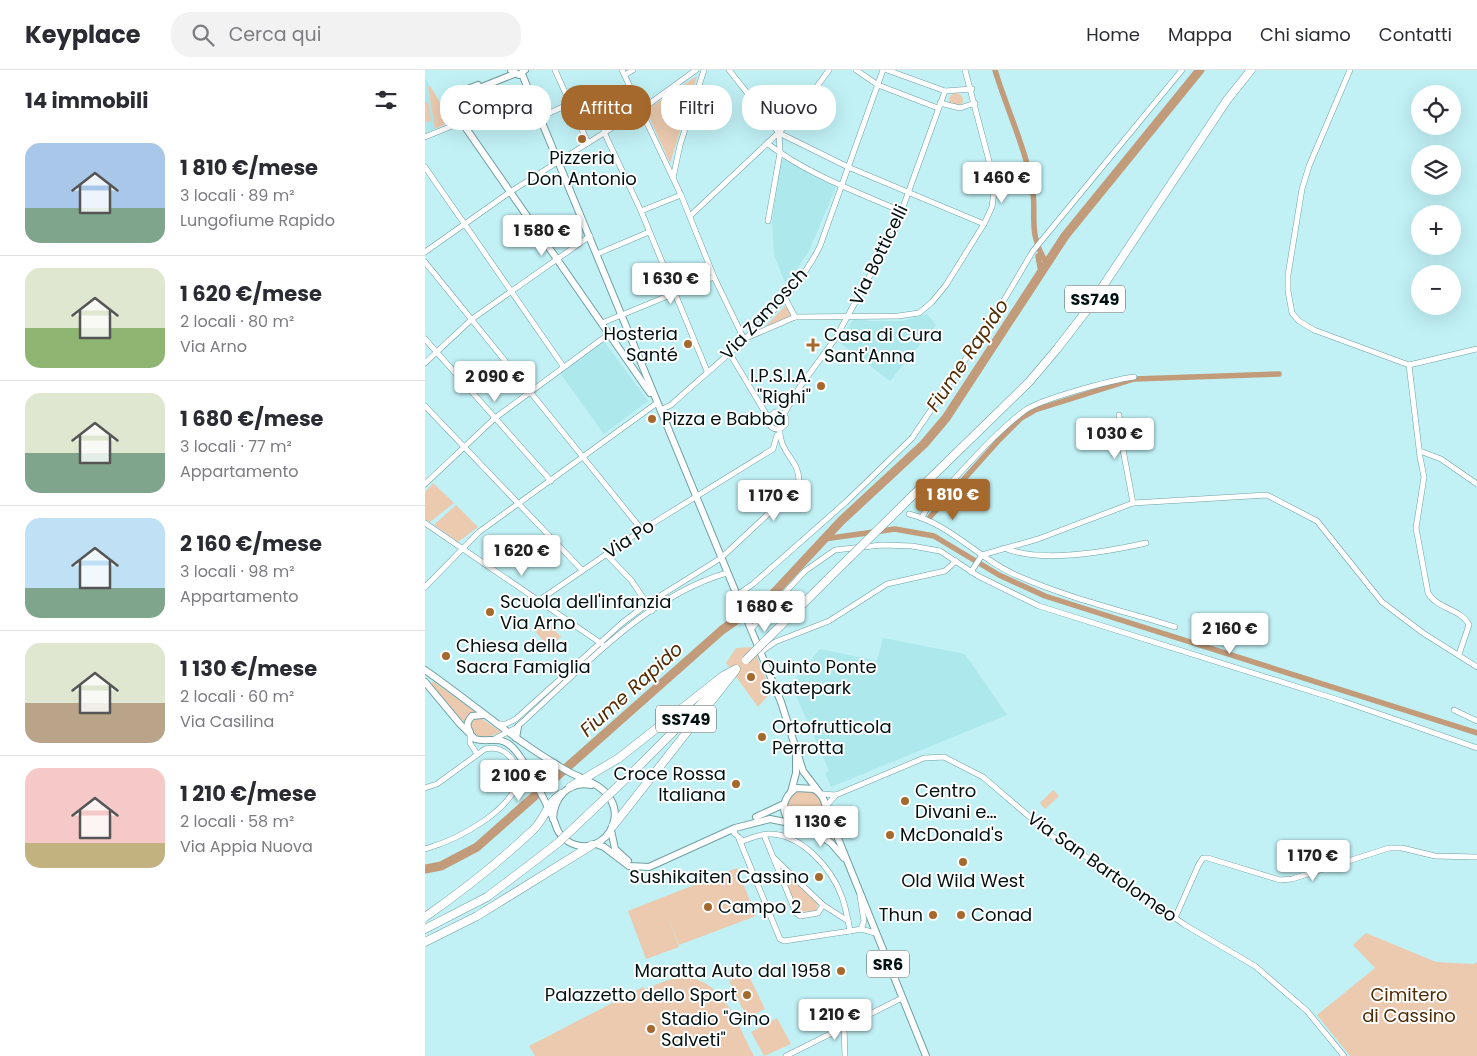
<!DOCTYPE html>
<html lang="it">
<head>
<meta charset="utf-8">
<style>
  :root { --surface:#fff; --page:#f2f2f3; --text:#2b2b33; --muted:#7c7c81; --line:#e1e1e2; --accent:#a5682d }
  body { margin:0; font-family:Poppins,sans-serif; background:var(--page); color:var(--text); height:100vh; display:flex; flex-direction:column; font-size:19px; white-space:nowrap }
  * { box-sizing:border-box; margin:0 }
  p { font-size:16px; color:var(--muted) }
  .icon { flex:none; width:28px; height:28px; fill:none; stroke:currentColor; stroke-width:2; stroke-linecap:round; stroke-linejoin:round }
  .map { position:relative; flex:1; overflow:hidden }
  .drawer { display:flex; flex-direction:column; background:var(--surface); width:425px }
  .drawer>* { flex:none }
  .banner { position:absolute; left:15px; top:15px; width:475px; height:45px; display:flex; gap:10px }
  .controls { position:absolute; left:986px; top:15px; display:grid; gap:10px }
  .controls a { display:grid; place-items:center; width:50px; height:50px; border-radius:50%; background:var(--surface); box-shadow:0 5px 20px #0002; font-size:25px }
  .price { position:absolute; translate:-50% -42px; padding:0 11px; border-radius:5px; background:#fff; color:#222; font-size:16px; line-height:32px; filter:drop-shadow(0 1px 2px #0008) }
  .price::after { content:''; position:absolute; left:50%; top:30px; width:15px; height:11px; margin-left:-8px; background:inherit; clip-path:polygon(0 0,100% 0,50% 100%) }
  .price.on { background:var(--accent); color:#fff }
  ul { padding:0; list-style:none }
  li { display:flex; align-items:center; gap:15px; height:125px; padding:0 25px }
  li+li { border-top:1px solid var(--line) }
  li span { display:grid; place-items:center; flex:none; width:140px; height:100px; border-radius:15px; color:#555 }
  li>.icon { margin-inline-start:auto }
  span .icon { width:60px; height:60px; fill:#fffc; stroke-width:1 }
  li b { font-size:21px }
  h2 { display:flex; justify-content:space-between; align-items:center; height:60px; padding:0 25px; font-size:21px }
  .pill { padding:0 18px; border-radius:20px; background:var(--surface); box-shadow:0 5px 20px #0002; font-size:18px; line-height:45px }
  .pill.on { background:var(--accent); color:#fff }
  header { display:flex; align-items:center; gap:30px; box-sizing:border-box; height:70px; padding:0 25px; background:var(--surface); border-bottom:1px solid var(--line) }
  header strong { font-size:24px }
  nav { display:flex; gap:28px; margin-inline-start:auto; font-size:18px }
  .search { width:350px; height:45px; background:var(--page); display:flex; align-items:center; gap:12px; box-sizing:border-box; padding:0 18px; border-radius:20px; color:var(--muted); font-size:19px }
  main { display:flex; flex:1; min-height:0 }
  .map>svg:first-child { display:block }
  .built { fill:#ade8ed }
  .green { fill:#ebcaaf }
  .lines { fill:none; stroke-linecap:round; stroke-linejoin:round }
  .canal { stroke:#c29b7b; stroke-width:5.5 }
  .river { stroke:#c29b7b; stroke-width:9 }
  .minor-casing { stroke:#719fa2; stroke-width:6 }
  .major-casing { stroke:#719fa2; stroke-width:8 }
  .highway-casing { stroke:#719fa2; stroke-width:9 }
  .minor { stroke:#fff; stroke-width:5 }
  .major { stroke:#fff; stroke-width:6 }
  .highway { stroke:#fff; stroke-width:8 }
  .highway-bridge-casing { stroke:#719fa2; stroke-width:9; stroke-linecap:butt }
  .highway-bridge { stroke:#fff; stroke-width:8 }
  .poi-dot { fill:#a5682d; stroke:#fff; stroke-width:2 }
  .labels { text-anchor:middle; stroke-width:4; stroke-linejoin:round; paint-order:stroke }
  .shield { fill:#fff; stroke:#4e595a; stroke-width:1 }
  .shield-label { font-size:16px; font-weight:bold; fill:#021213 }
  .poi-label { font-size:18px; fill:#021213; stroke:#fff; text-anchor:start }
  .street-label { font-size:18px; fill:#021213; stroke:#fff }
  .park-label { font-size:18px; fill:#512b02; stroke:#fff }
  .water-label { font-size:19px; font-style:italic; fill:#522c03; stroke:#fff }
</style>
</head>
<body>
<header>
<strong>Keyplace</strong>
<div class="search"><svg class="icon" aria-label="search" viewBox="0 0 24 24"><circle cx="10" cy="10" r="6"/><path d="M15 15l6 6"/></svg>Cerca qui</div>
<nav><a>Home</a><a>Mappa</a><a>Chi siamo</a><a>Contatti</a></nav>
</header>
<main>
<section class="drawer">
<h2>14 immobili<svg class="icon" aria-label="filters" viewBox="0 0 24 24"><path d="M4 7h16M4 17h16"/><circle cx="9" cy="7" r="2"/><circle cx="15" cy="17" r="2"/></svg></h2>
<ul>
<li><span style="background:linear-gradient(#a9c7e8 65%,#7fa58c 0)"><svg class="icon" aria-label="home" viewBox="0 0 24 24"><path d="M3 11l9-7 9 7M6 9v11h12V9"/></svg></span><div><b>1 810 €/mese</b><p>3 locali · 89 m²</p><p>Lungofiume Rapido</p></div></li>
<li><span style="background:linear-gradient(#dfe7d0 60%,#8fb573 0)"><svg class="icon" aria-label="home" viewBox="0 0 24 24"><path d="M3 11l9-7 9 7M6 9v11h12V9"/></svg></span><div><b>1 620 €/mese</b><p>2 locali · 80 m²</p><p>Via Arno</p></div></li>
<li><span style="background:linear-gradient(#dfe7d0 60%,#7fa58c 0)"><svg class="icon" aria-label="home" viewBox="0 0 24 24"><path d="M3 11l9-7 9 7M6 9v11h12V9"/></svg></span><div><b>1 680 €/mese</b><p>3 locali · 77 m²</p><p>Appartamento</p></div></li>
<li><span style="background:linear-gradient(#bfe0f5 70%,#7fa58c 0)"><svg class="icon" aria-label="home" viewBox="0 0 24 24"><path d="M3 11l9-7 9 7M6 9v11h12V9"/></svg></span><div><b>2 160 €/mese</b><p>3 locali · 98 m²</p><p>Appartamento</p></div></li>
<li><span style="background:linear-gradient(#dfe7d0 60%,#b9a48a 0)"><svg class="icon" aria-label="home" viewBox="0 0 24 24"><path d="M3 11l9-7 9 7M6 9v11h12V9"/></svg></span><div><b>1 130 €/mese</b><p>2 locali · 60 m²</p><p>Via Casilina</p></div></li>
<li><span style="background:linear-gradient(#f6c9c9 75%,#c2b280 0)"><svg class="icon" aria-label="home" viewBox="0 0 24 24"><path d="M3 11l9-7 9 7M6 9v11h12V9"/></svg></span><div><b>1 210 €/mese</b><p>2 locali · 58 m²</p><p>Via Appia Nuova</p></div></li>
</ul>
</section>
<div class="map">
<svg width="1052" height="986" viewBox="0 0 1052 986">
  <rect width="100%" height="100%" fill="#c1f1f5"/>
  <!-- built -->
  <g class="built">
    <path d="M0,8L5,16L3,17L10,59L0,64Z"/>
    <path d="M356,88L411,117L384,181L361,215L349,185L347,152Z"/>
    <path d="M502,244L511,255L465,311L414,272L429,249L446,251H477Z"/>
    <path d="M179,271L223,331L179,364L135,303Z"/>
    <path d="M458,568L540,584L582,645L406,717L400,703L404,701L366,614L395,579L452,591Z"/>
  </g>
  <!-- green -->
  <g class="green">
    <path d="M272,6L245,93L221,40Z"/>
    <path d="M5,16L24,47L19,55L10,59L3,17Z"/>
    <circle cx="531" cy="30" r="7"/>
    <path d="M277,27L293,33L289,44L273,39Z"/>
    <path d="M0,31L4,34L6,51L0,52Z"/>
    <path d="M361,235L366,246L338,259Z"/>
    <path d="M8,413L29,433L5,452L0,449V422Z"/>
    <path d="M31,435L53,457L33,472L9,455Z"/>
    <path d="M118,547L136,567L124,577L107,558Z"/>
    <path d="M328,577L346,622L333,637L301,593L311,578Z"/>
    <path d="M9,612L49,641L41,647L38,654L7,616V612Z"/>
    <path d="M49,648L57,649L76,662C64,667 56,670 46,661L45,653Z"/>
    <circle cx="379" cy="738" r="18"/>
    <path d="M628,720L634,726L620,739L615,733Z"/>
    <path d="M402,751L411,772L393,760Z"/>
    <path d="M312,798L331,846L254,875L242,844L254,877L221,889L203,841Z"/>
    <path d="M359,799L393,833L391,841L373,842L356,803Z"/>
    <path d="M941,863L1011,892L1048,894L1052,892V986H925L892,945L950,898L928,875Z"/>
    <path d="M322,902L340,939L322,948L304,911Z"/>
    <path d="M259,907C300,910 312,955 329,986H110L104,976L218,917L220,919L243,910Z"/>
    <path d="M352,948L366,974L339,986L326,962Z"/>
  </g>
  <g class="lines">
    <!-- canal -->
    <g class="canal">
      <path d="M570,0C581,37 598,72 606,109C614,144 600,159 622,194"/>
      <path d="M613,186L616,202"/>
      <path d="M505,447L574,370L596,348L610,340L709,309L854,304"/>
      <path d="M399,469L470,459L509,466L574,505L620,526L1052,663"/>
    </g>
    <!-- river -->
    <path class="river" d="M0,799L16,796L52,777L297,560L347,525L416,451L499,374L521,348L640,166L775,0"/>
    <!-- minor casing -->
    <g class="minor-casing">
      <g id="minor">
        <path d="M130,0L163,73"/>
        <path d="M197,0L256,125L289,207L319,269L370,247L473,246L494,243L507,232L521,215L559,154L567,137L569,122L568,106L540,0"/>
        <path d="M304,0L354,63L423,97L559,154"/>
        <path d="M431,0L453,15L513,38"/>
        <path d="M462,0L520,21L547,19"/>
        <path d="M925,0L884,96L877,119L863,205V221L867,243L874,251L889,260L984,295L1052,279"/>
        <path d="M200,5L208,0"/>
        <path d="M515,33L535,38L550,33"/>
        <path d="M116,47L144,34"/>
        <path d="M38,54L50,47L39,25"/>
        <path d="M179,62L216,141L282,301"/>
        <path d="M0,67L37,52"/>
        <path d="M343,74C382,104 432,122 478,142"/>
        <path d="M0,97L138,296"/>
        <path d="M248,108L255,75L279,0"/>
        <path d="M216,141L256,125"/>
        <path d="M265,146L368,49L404,0"/>
        <path d="M343,151L355,83L354,63"/>
        <path d="M0,182L85,122L217,39L271,0"/>
        <path d="M172,184L224,162"/>
        <path d="M0,192L217,460"/>
        <path d="M359,226L370,247"/>
        <path d="M177,253L289,207"/>
        <path d="M0,269L126,411"/>
        <path d="M305,284L344,349"/>
        <path d="M0,293L47,249L165,166"/>
        <path d="M984,295L995,387L999,407L991,458L1003,523C1012,539 1037,539 1044,555L1034,584"/>
        <path d="M0,336L157,500"/>
        <path d="M235,340L246,335C296,289 365,238 395,176L458,0"/>
        <path d="M359,344L374,318L410,269L469,162L520,21"/>
        <path d="M694,345L696,369L708,433"/>
        <path d="M995,381L1016,389L1052,414"/>
        <path d="M0,414L70,348L184,264"/>
        <path d="M484,444C528,455 553,489 593,506C643,528 698,541 750,557"/>
        <path d="M497,447L501,440C532,407 563,369 599,341C615,329 687,310 709,307"/>
        <path d="M0,453L177,574"/>
        <path d="M579,478C617,494 681,482 721,473"/>
        <path d="M181,484L206,510L227,541"/>
        <path d="M546,502L557,485L613,469L708,433L842,425L892,451L957,532L998,563L1052,597"/>
        <path d="M0,517L54,462L232,333"/>
        <path d="M312,525L328,514L421,432L487,368L569,247L608,181L757,0"/>
        <path d="M113,531L217,460L348,379L352,365"/>
        <path d="M326,559L380,501L410,480L457,475L487,476L515,481L553,506L614,536L917,631L1052,678"/>
        <path d="M336,582L350,572L404,551L462,514L520,501L531,491"/>
        <path d="M1029,640L1052,651"/>
        <path d="M72,654H81L91,649L197,553L222,534L296,488L341,446L374,410C374,390 353,381 355,359L361,354V348L357,343L350,342L344,347C342,355 347,360 355,359"/>
        <path d="M45,664V673L52,684"/>
        <path d="M71,668L91,658C152,603 222,525 302,503"/>
        <path d="M0,718L12,714L60,679C78,675 87,687 94,701C95,739 31,770 0,779"/>
        <path d="M397,724L411,725L499,688L519,687L558,707L628,767L685,801L760,855L830,896L882,941L919,986"/>
        <path d="M402,735L411,725"/>
        <path d="M310,758L309,763L318,771C326,768 335,764 344,764C377,764 407,799 417,827C421,838 423,850 425,861L436,859L450,863"/>
        <path d="M339,765L371,843L375,846L393,843L398,835"/>
        <path d="M314,769L355,869L359,871L425,861"/>
        <path d="M350,789L398,835L423,851"/>
        <path d="M435,826L439,851L436,859"/>
        <path d="M750,848L774,794L778,788H783L855,810L867,809L964,778H977L1010,786L1052,787"/>
        <path d="M419,957L420,986"/>
        <path d="M361,986L477,928"/>
      </g>
    </g>
    <!-- major casing -->
    <g class="major-casing">
      <g id="major">
        <path d="M86,0L94,5L100,0"/>
        <path d="M97,4L356,632L378,701L394,722"/>
        <path d="M22,31L225,323"/>
        <path d="M22,31L89,4"/>
        <path d="M22,31L25,26L53,15"/>
        <path d="M0,600C49,634 93,674 146,703C160,710 178,715 186,730C195,746 187,767 170,774C158,779 144,775 136,765C131,760 131,754 128,748C120,731 99,687 86,676C74,665 63,673 50,669L35,654L0,612"/>
        <path d="M45,662C41,655 42,652 47,646L58,645"/>
        <path d="M91,668L93,657"/>
        <path d="M366,722L371,703V683"/>
        <path d="M402,741L501,986"/>
        <path d="M331,747L359,734"/>
        <path d="M128,749C129,727 143,711 166,715"/>
        <path d="M365,753C355,740 358,727 371,718L389,719C408,731 404,759 379,760"/>
        <path d="M186,760L190,779L203,791"/>
        <path d="M171,774L179,777L204,796L224,797L310,758L345,749L365,753L396,766L406,773L419,788"/>
      </g>
    </g>
    <!-- highway casing -->
    <g class="highway-casing">
      <g id="highway">
        <path d="M482,431L604,312L632,279L662,240L802,30L826,0"/>
        <path d="M211,699L293,617"/>
        <path d="M145,717L194,688L298,606L311,599"/>
        <path d="M188,756L310,601"/>
        <path d="M0,847C39,820 74,792 108,760C120,749 122,733 136,724"/>
        <path d="M0,859L62,827L107,793"/>
        <path d="M0,872L52,846L167,775"/>
      </g>
    </g>
    <!-- minor -->
    <use href="#minor" class="minor"/>
    <!-- major -->
    <use href="#major" class="major"/>
    <!-- highway -->
    <use href="#highway" class="highway"/>
    <!-- highway-bridge casing -->
    <g class="highway-bridge-casing">
      <g id="highway-bridge">
        <path d="M321,590L482,431"/>
        <path d="M107,793L134,772L211,699"/>
      </g>
    </g>
    <!-- highway-bridge -->
    <use href="#highway-bridge" class="highway-bridge"/>
  </g>
  <!-- markers -->
  <g class="poi-dot">
    <circle cx="157" cy="69" r="5"/>
    <circle cx="263" cy="274" r="5"/>
    <path d="M385.5 267.5h5v5h5v5h-5v5h-5v-5h-5v-5h5z"/>
    <circle cx="396" cy="316" r="5"/>
    <circle cx="227" cy="349" r="5"/>
    <circle cx="65" cy="542" r="5"/>
    <circle cx="21" cy="586" r="5"/>
    <circle cx="326" cy="607" r="5"/>
    <circle cx="337" cy="667" r="5"/>
    <circle cx="311" cy="714" r="5"/>
    <circle cx="480" cy="731" r="5"/>
    <circle cx="465" cy="765" r="5"/>
    <circle cx="538" cy="792" r="5"/>
    <circle cx="394" cy="807" r="5"/>
    <circle cx="283" cy="837" r="5"/>
    <circle cx="508" cy="845" r="5"/>
    <circle cx="536" cy="845" r="5"/>
    <circle cx="416" cy="901" r="5"/>
    <circle cx="322" cy="925" r="5"/>
    <circle cx="226" cy="959" r="5"/>
  </g>
  <g class="labels">
    <!-- shield labels -->
    <g class="shield">
      <rect x="640" y="215.5" width="60" height="27" rx="4"/>
      <rect x="231" y="635.5" width="60" height="27" rx="4"/>
      <rect x="442" y="880.5" width="42" height="27" rx="4"/>
    </g>
    <g class="shield-label">
      <text x="670" y="235">SS749</text>
      <text x="261" y="655">SS749</text>
      <text x="463" y="900">SR6</text>
    </g>
    <!-- poi labels -->
    <g class="poi-label">
      <text x="157" y="94" text-anchor="middle">Pizzeria<tspan x="157" dy="21">Don Antonio</tspan></text>
      <text x="253" y="270" text-anchor="end">Hosteria<tspan x="253" dy="21">Santé</tspan></text>
      <text x="399" y="271">Casa di Cura<tspan x="399" dy="21">Sant'Anna</tspan></text>
      <text x="386" y="312" text-anchor="end">I.P.S.I.A.<tspan x="386" dy="21">"Righi"</tspan></text>
      <text x="237" y="355">Pizza e Babbà</text>
      <text x="75" y="538">Scuola dell'infanzia<tspan x="75" dy="21">Via Arno</tspan></text>
      <text x="31" y="582">Chiesa della<tspan x="31" dy="21">Sacra Famiglia</tspan></text>
      <text x="336" y="603">Quinto Ponte<tspan x="336" dy="21">Skatepark</tspan></text>
      <text x="347" y="663">Ortofrutticola<tspan x="347" dy="21">Perrotta</tspan></text>
      <text x="301" y="710" text-anchor="end">Croce Rossa<tspan x="301" dy="21">Italiana</tspan></text>
      <text x="490" y="727">Centro<tspan x="490" dy="21">Divani e…</tspan></text>
      <text x="475" y="771">McDonald's</text>
      <text x="384" y="813" text-anchor="end">Sushikaiten Cassino</text>
      <text x="538" y="817" text-anchor="middle">Old Wild West</text>
      <text x="293" y="843">Campo 2</text>
      <text x="498" y="851" text-anchor="end">Thun</text>
      <text x="546" y="851">Conad</text>
      <text x="406" y="907" text-anchor="end">Maratta Auto dal 1958</text>
      <text x="312" y="931" text-anchor="end">Palazzetto dello Sport</text>
      <text x="236" y="955">Stadio "Gino<tspan x="236" dy="21">Salveti"</tspan></text>
    </g>
    <!-- street labels -->
    <g class="street-label">
      <text transform="translate(454 185) rotate(-64)" y="6">Via Botticelli</text>
      <text transform="translate(339 244) rotate(-47)" y="6">Via Zamosch</text>
      <text transform="translate(204 469) rotate(-33)" y="6">Via Po</text>
      <text transform="translate(677 797) rotate(35)" y="6">Via San Bartolomeo</text>
    </g>
    <!-- park labels -->
    <g class="park-label">
      <text x="984" y="931">Cimitero<tspan x="984" dy="21">di Cassino</tspan></text>
    </g>
    <!-- water labels -->
    <g class="water-label">
      <text transform="translate(542 285) rotate(-56)" y="7">Fiume Rapido</text>
      <text transform="translate(206 619) rotate(-42)" y="7">Fiume Rapido</text>
    </g>
  </g>
</svg>
<div class="controls">
<a><svg class="icon" aria-label="locate" viewBox="0 0 24 24"><circle cx="12" cy="12" r="6"/><path d="M12 2v4M12 18v4M2 12h4M18 12h4"/></svg></a>
<a><svg class="icon" aria-label="layers" viewBox="0 0 24 24"><path d="M12 4l9 5-9 5-9-5zM3 14l9 5 9-5"/></svg></a>
<a>+</a>
<a>−</a>
</div>
<b class="price" style="left:577px;top:134px">1 460 €</b>
<b class="price" style="left:117px;top:187px">1 580 €</b>
<b class="price" style="left:246px;top:235px">1 630 €</b>
<b class="price" style="left:70px;top:333px">2 090 €</b>
<b class="price" style="left:690px;top:390px">1 030 €</b>
<b class="price on" style="left:528px;top:451px">1 810 €</b>
<b class="price" style="left:349px;top:452px">1 170 €</b>
<b class="price" style="left:97px;top:507px">1 620 €</b>
<b class="price" style="left:340px;top:563px">1 680 €</b>
<b class="price" style="left:805px;top:585px">2 160 €</b>
<b class="price" style="left:94px;top:732px">2 100 €</b>
<b class="price" style="left:396px;top:778px">1 130 €</b>
<b class="price" style="left:888px;top:812px">1 170 €</b>
<b class="price" style="left:410px;top:971px">1 210 €</b>
<div class="banner">
<a class="pill">Compra</a>
<a class="pill on">Affitta</a>
<a class="pill">Filtri</a>
<a class="pill">Nuovo</a>
</div>
</div>
</main>
</body>
</html>
